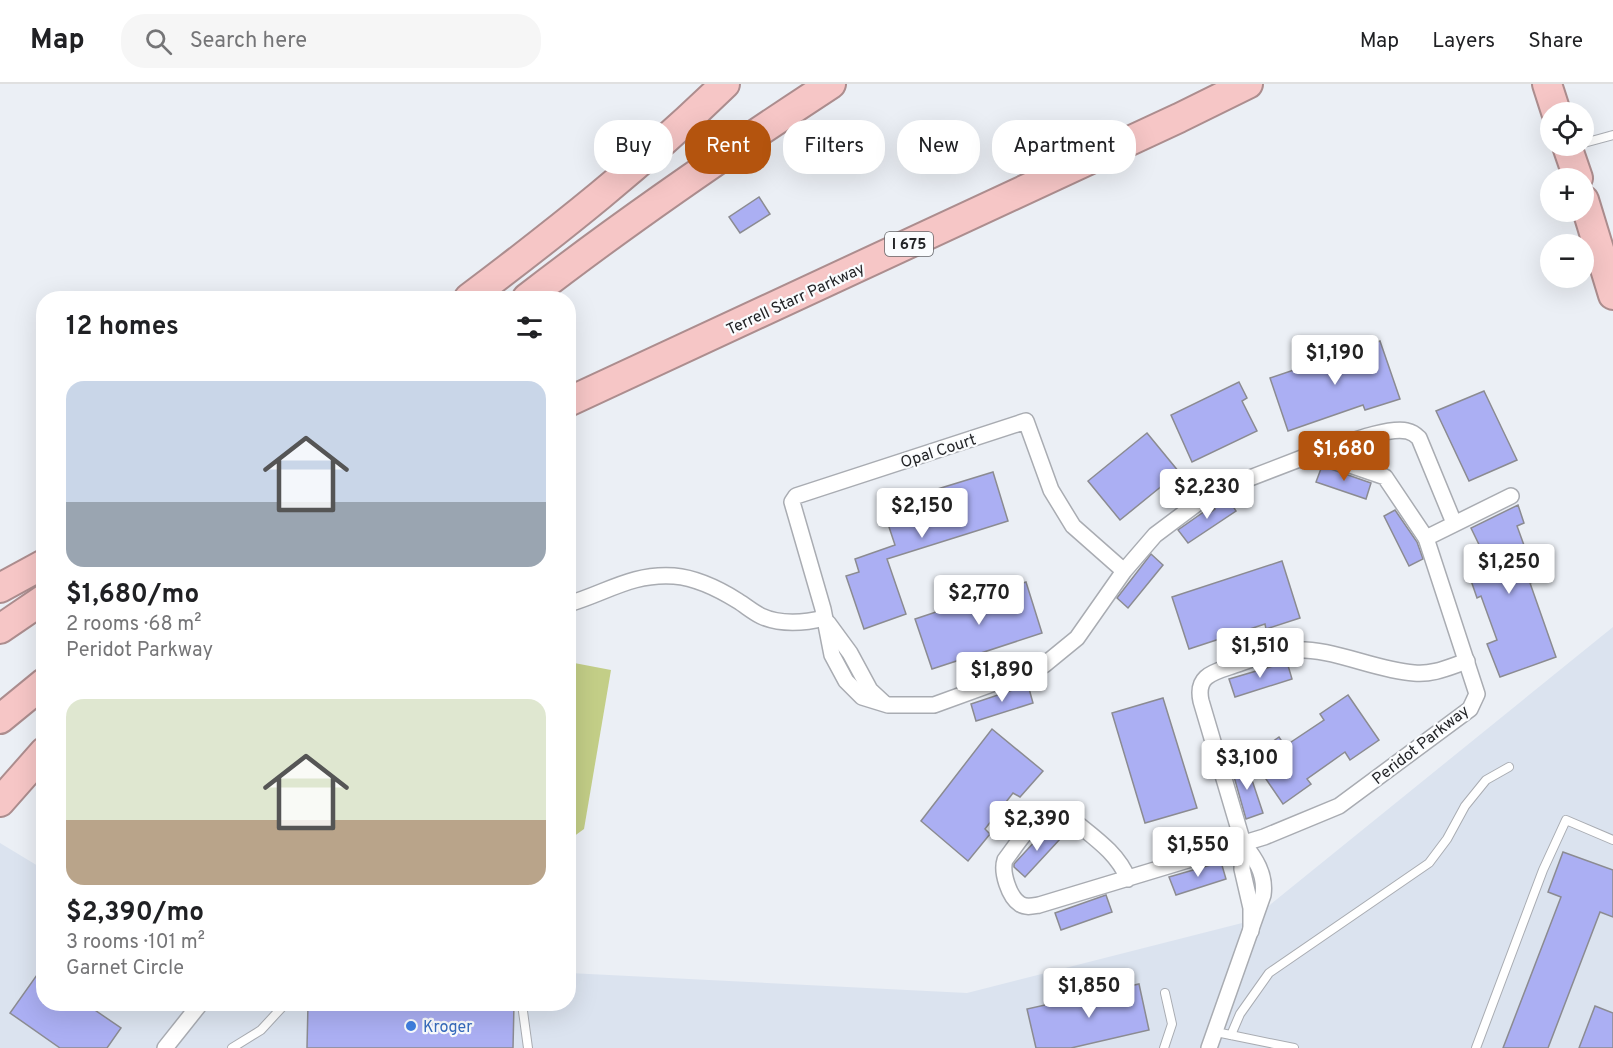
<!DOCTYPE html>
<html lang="en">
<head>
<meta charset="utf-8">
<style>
  :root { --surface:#fff; --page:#f6f6f6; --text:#202124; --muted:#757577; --line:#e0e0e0; --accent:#b4540e }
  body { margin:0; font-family:Overpass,sans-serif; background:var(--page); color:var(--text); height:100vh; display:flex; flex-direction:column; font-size:22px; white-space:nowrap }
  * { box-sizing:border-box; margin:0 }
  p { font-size:20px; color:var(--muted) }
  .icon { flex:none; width:33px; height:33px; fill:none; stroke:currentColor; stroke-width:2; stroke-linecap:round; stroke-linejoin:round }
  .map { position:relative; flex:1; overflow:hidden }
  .details { position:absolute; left:36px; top:207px; width:540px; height:720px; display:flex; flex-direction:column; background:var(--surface); border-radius:24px; box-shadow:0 6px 24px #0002 }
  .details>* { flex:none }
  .top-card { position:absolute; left:594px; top:36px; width:570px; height:54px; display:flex; gap:12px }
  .fabs { position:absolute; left:1540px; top:18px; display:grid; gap:12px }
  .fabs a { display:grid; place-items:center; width:54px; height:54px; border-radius:50%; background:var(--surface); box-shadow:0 6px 24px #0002; font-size:30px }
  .price { position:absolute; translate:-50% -51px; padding:0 14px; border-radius:6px; background:#fff; color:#222; font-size:20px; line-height:39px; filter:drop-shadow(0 2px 3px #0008) }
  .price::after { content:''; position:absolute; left:50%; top:36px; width:18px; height:14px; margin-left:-9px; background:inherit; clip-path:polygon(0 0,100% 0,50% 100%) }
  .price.current { background:var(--accent); color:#fff }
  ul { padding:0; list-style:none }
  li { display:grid; align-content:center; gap:12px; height:318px; padding:0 30px }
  li span { display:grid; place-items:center; height:186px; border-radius:18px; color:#555 }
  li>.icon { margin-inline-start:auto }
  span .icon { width:108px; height:108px; fill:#fffc; stroke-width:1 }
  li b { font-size:26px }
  h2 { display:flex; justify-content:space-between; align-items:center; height:72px; padding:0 30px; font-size:26px }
  .pill { padding:0 21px; border-radius:24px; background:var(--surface); box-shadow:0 6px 24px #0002; font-size:21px; line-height:54px }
  .pill.current { background:var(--accent); color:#fff }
  header { display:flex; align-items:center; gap:36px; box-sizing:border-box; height:84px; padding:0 30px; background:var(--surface); border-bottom:2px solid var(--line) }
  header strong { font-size:28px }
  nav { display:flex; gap:33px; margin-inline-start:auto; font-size:21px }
  .search { width:420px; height:54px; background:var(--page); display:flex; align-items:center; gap:15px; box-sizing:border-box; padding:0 21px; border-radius:24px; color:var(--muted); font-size:22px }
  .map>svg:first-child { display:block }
  .built { fill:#dbe3ef }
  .green { fill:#c3ce87 }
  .building { fill:#abaff3; stroke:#8b8b91; stroke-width:1.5 }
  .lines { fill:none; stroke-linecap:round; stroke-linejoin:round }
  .lane-casing { stroke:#a9acb2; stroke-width:10 }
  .street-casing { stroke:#a9acb2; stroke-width:18 }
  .highway-casing { stroke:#ac8d8e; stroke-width:32 }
  .lane { stroke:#fff; stroke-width:8 }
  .street { stroke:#fff; stroke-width:15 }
  .highway { stroke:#f6c6c6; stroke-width:28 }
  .shop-dot { fill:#3f7fe0; stroke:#fafcfe; stroke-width:2 }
  .labels { text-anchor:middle; stroke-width:4.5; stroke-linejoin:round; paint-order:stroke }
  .shield { fill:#fafcfe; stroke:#646568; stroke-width:1.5 }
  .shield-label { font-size:15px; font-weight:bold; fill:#232427 }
  .street-label { font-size:16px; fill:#232427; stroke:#fafcfe }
  .shop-label { font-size:16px; fill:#366cbe; stroke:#fafcfe; text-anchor:start }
</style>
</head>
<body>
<header>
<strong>Map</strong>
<div class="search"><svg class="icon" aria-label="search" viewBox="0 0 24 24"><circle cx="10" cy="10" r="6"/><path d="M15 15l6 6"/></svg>Search here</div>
<nav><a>Map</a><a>Layers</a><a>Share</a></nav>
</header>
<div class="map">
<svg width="1613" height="964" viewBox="0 0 1613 964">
  <rect width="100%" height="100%" fill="#ebeff5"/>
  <!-- built -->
  <path class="built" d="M1613,543V964H0V759L43,785L44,920H568L569,889L967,909L1250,837Z"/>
  <!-- green -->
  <path class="green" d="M569,578L611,586L584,745L573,753L568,752Z"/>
  <!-- building -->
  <g class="building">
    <path d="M759,113L770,130L740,149L729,133Z"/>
    <path d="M1380,257L1400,315L1365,326L1363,321L1288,347L1270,294Z"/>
    <path d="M1239,298L1247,314L1242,317L1257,347L1192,378L1171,331Z"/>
    <path d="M1484,307L1517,376L1469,397L1436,327Z"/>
    <path d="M1147,349L1179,388L1120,436L1088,397Z"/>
    <path d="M1322,382L1371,399L1366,415L1316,398Z"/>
    <path d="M993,388L1008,437L887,475L906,530L864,545L846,492L859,488L855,475L895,461L882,422Z"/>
    <path d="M1227,413L1236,427L1188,459L1178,446L1208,425L1211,428L1215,425L1213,421Z"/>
    <path d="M1518,421L1524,439L1517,442L1537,497L1530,499L1556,573L1500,593L1487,560L1497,556L1481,512L1477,514L1466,482L1486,475L1471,444Z"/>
    <path d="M1395,426L1417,458L1423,475L1409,482L1384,432Z"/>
    <path d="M1151,470L1163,481L1128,524L1117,514Z"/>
    <path d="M1282,477L1300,534L1266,545L1265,540L1189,565L1172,513Z"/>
    <path d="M1026,498L1042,549L932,585L915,535Z"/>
    <path d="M1287,578L1292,595L1235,613L1229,595Z"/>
    <path d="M1028,601L1033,619L976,637L971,620Z"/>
    <path d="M1348,611L1379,656L1350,676L1345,668L1307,695L1311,700L1283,720L1251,673L1279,653L1285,662L1324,636L1320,630Z"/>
    <path d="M1163,614L1197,724L1145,739L1112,629Z"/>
    <path d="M992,645L1043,687L1020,713L1013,709L985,745L990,750L968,777L921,737Z"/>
    <path d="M1246,678L1263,729L1246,735L1231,682Z"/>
    <path d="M1049,742L1061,754L1025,793L1014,783V780Z"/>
    <path d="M1563,768L1613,786V833L1600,828L1548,964H1503L1561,813L1548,808Z"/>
    <path d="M1221,778L1226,795L1176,811L1169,793Z"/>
    <path d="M1106,811L1112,828L1061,846L1055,829Z"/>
    <path d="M44,881V920H86L121,944L107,964H60L10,929Z"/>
    <path d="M1139,900L1149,946L1071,964H1036L1027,925Z"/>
    <path d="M308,920H514L513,964H307Z"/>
    <path d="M1595,922L1613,929V964H1579Z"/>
  </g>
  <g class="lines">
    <!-- lane casing -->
    <g class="lane-casing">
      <g id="lane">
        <path d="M1584,59L1613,51"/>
        <path d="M522,920L528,964"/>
        <path d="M1216,948L1294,964"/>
        <path d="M1231,951L1240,930L1269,889L1429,779L1447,755L1465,722L1486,696L1509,683"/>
        <path d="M232,964L261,946L285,920"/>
        <path d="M1164,964L1172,940L1165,909"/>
        <path d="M1476,964L1543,786L1566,736L1613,756"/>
      </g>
    </g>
    <!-- street casing -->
    <g class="street-casing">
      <g id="street">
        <path d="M1315,369C1336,363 1387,342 1407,347C1412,348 1415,350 1419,354L1454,439"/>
        <path d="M1426,454L1511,412"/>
        <path d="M1124,487L1073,442L1051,406L1026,337L796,412L792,418L823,525L832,571L846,597L862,613L888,621H934L1044,581L1077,554L1124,487L1155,451L1211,409L1315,369L1385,393L1426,454L1477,610L1470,625L1339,722L1264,753L1039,821C1033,822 1026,824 1020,820C1009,813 1001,788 1005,776C1020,757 1039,720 1068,732C1090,751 1117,767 1128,795"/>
        <path d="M568,520C606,509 632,489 674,492C697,494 719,505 738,517C746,522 753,528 761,532C780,541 805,539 824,534"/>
        <path d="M828,539L850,569L870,606L884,619"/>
        <path d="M1251,847V824L1242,785L1243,759L1201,617C1196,594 1210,589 1229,583C1248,577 1271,567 1291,566C1332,563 1373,586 1414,589C1433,591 1449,583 1467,577"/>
        <path d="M165,964L200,920"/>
        <path d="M1209,964L1263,811C1266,790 1255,774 1243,759"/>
      </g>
    </g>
    <!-- highway casing -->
    <g class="highway-casing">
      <g id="highway">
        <path d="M1547,0L1556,28"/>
        <path d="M1567,62L1578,94"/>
        <path d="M1584,116L1613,211"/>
        <path d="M469,214C558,147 645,78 725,0"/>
        <path d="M527,214C625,138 727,68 831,0"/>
        <path d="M568,318L1179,34L1248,0"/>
        <path d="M0,504L44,480"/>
        <path d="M0,545L44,515"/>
        <path d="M0,635L44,599"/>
        <path d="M0,718L44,668"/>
      </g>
    </g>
    <!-- lane -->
    <use href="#lane" class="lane"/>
    <!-- street -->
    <use href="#street" class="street"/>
    <!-- highway -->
    <use href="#highway" class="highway"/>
  </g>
  <!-- markers -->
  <circle class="shop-dot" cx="411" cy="942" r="6"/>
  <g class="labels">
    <!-- shield labels -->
    <rect class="shield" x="885" y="148" width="48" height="24" rx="4.5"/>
    <g class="shield-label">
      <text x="909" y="165">I 675</text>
    </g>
    <!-- street labels -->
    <g class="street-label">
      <text transform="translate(795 214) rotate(-25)" y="6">Terrell Starr Parkway</text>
      <text transform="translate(938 366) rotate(-18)" y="6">Opal Court</text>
      <text transform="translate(1420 660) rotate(-38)" y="6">Peridot Parkway</text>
    </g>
    <!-- shop labels -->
    <g class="shop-label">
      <text x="423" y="948">Kroger</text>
    </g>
  </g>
</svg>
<div class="fabs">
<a><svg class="icon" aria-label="locate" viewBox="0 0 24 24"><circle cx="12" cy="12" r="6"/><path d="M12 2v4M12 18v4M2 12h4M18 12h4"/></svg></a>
<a>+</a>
<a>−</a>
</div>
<b class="price" style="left:1335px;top:302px">$1,190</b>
<b class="price current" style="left:1344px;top:398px">$1,680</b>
<b class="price" style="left:1207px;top:436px">$2,230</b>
<b class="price" style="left:922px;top:455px">$2,150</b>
<b class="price" style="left:1509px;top:511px">$1,250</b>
<b class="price" style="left:979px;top:542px">$2,770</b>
<b class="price" style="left:1260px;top:595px">$1,510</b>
<b class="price" style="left:1002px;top:619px">$1,890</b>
<b class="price" style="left:1247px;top:707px">$3,100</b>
<b class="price" style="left:1037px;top:768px">$2,390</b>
<b class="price" style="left:1198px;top:794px">$1,550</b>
<b class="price" style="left:1089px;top:935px">$1,850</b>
<div class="top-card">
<a class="pill">Buy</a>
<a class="pill current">Rent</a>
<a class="pill">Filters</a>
<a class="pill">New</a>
<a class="pill">Apartment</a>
</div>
<section class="details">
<h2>12 homes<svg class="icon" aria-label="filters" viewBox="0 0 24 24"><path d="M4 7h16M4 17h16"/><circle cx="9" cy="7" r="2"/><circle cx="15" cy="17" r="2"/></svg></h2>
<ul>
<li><span style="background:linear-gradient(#c9d6e8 65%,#9aa5b1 0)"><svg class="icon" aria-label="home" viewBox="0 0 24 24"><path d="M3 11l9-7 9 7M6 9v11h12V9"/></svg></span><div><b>$1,680/mo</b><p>2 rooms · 68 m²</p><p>Peridot Parkway</p></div></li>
<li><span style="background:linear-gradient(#dfe7d0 65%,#b9a48a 0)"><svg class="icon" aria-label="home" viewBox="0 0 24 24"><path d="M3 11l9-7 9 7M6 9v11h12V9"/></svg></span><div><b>$2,390/mo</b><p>3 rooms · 101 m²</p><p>Garnet Circle</p></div></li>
</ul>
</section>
</div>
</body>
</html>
